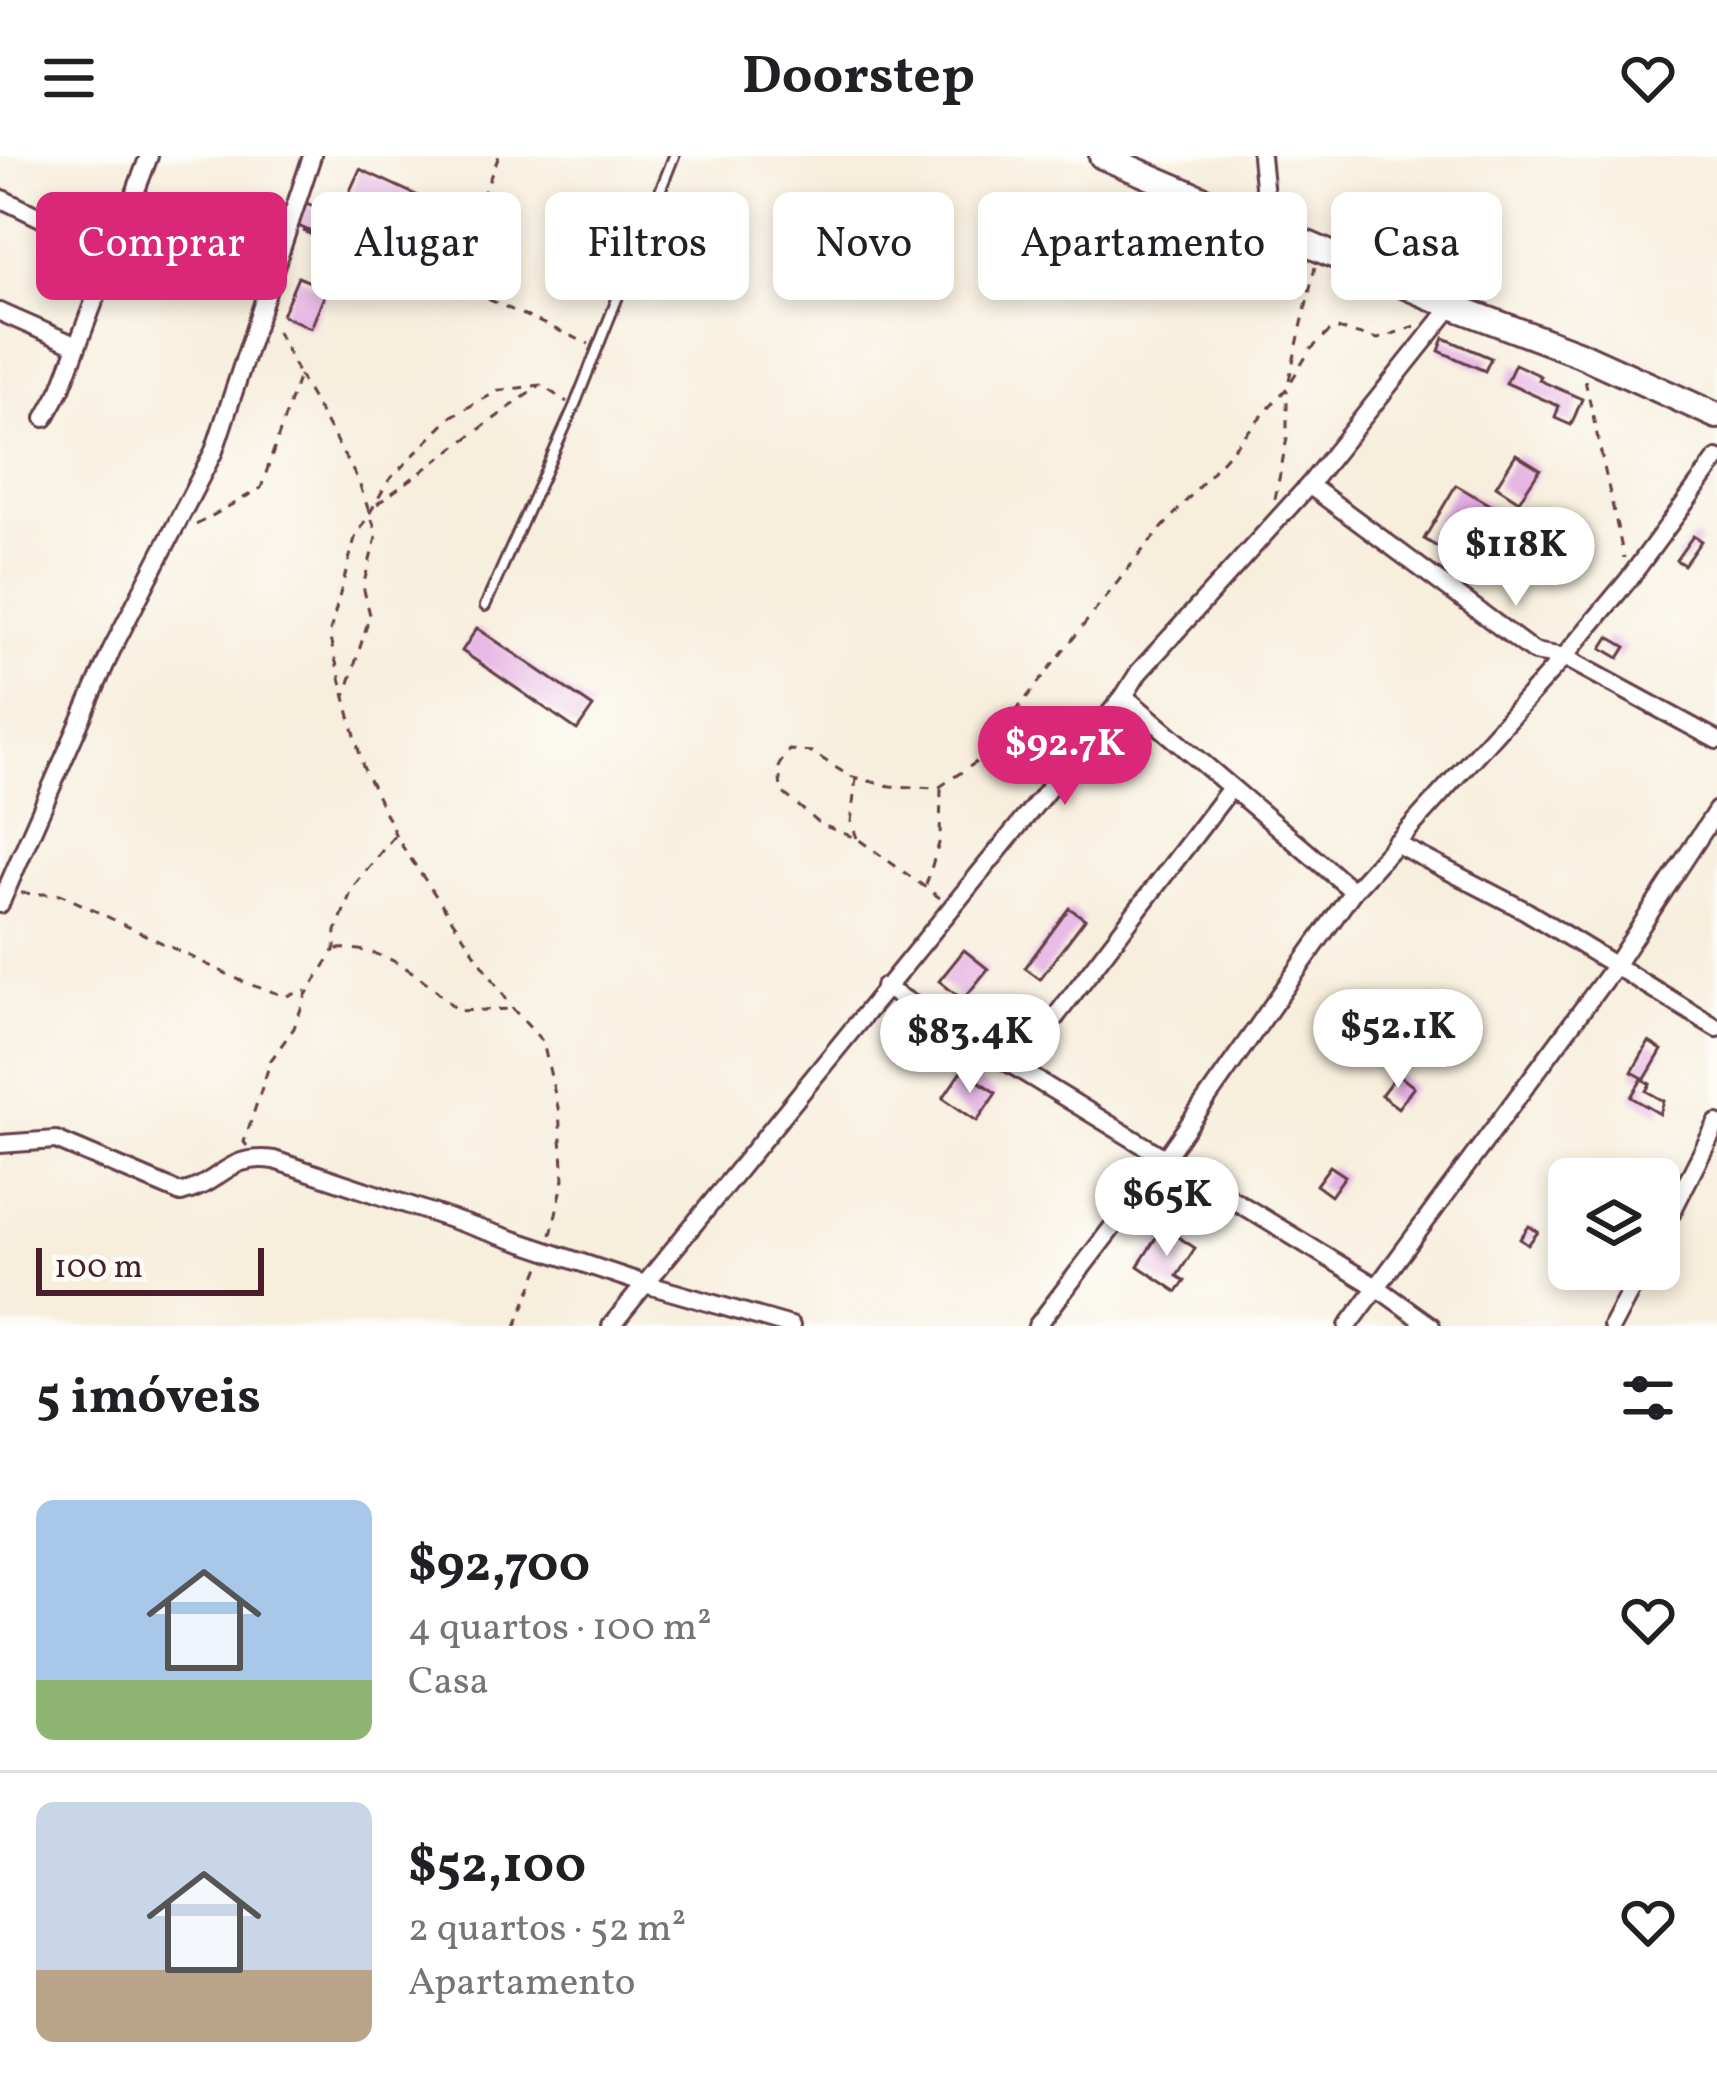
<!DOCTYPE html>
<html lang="pt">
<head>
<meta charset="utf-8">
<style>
  :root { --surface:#fff; --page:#f2f2f2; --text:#202124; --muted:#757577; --line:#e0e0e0; --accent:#db2777 }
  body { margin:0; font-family:Vollkorn,serif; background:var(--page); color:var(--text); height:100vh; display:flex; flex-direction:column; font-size:45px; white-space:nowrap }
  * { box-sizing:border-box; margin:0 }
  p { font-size:39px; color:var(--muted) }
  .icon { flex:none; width:66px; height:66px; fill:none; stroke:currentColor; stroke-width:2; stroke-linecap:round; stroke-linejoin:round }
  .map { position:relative; height:1170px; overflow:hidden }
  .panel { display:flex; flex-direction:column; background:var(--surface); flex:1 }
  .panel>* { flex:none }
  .guide { position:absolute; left:36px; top:36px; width:1647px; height:108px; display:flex; gap:24px }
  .tools { position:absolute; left:1548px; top:1002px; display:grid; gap:24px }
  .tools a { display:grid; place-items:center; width:132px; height:132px; border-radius:18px; background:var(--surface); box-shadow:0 6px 18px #0003; font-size:60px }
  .scale { position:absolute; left:36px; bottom:30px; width:228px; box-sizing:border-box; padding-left:12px; border:6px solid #4a1f2b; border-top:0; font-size:33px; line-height:42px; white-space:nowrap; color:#4a1f2b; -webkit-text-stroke:9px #fdfcf7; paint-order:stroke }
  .price { position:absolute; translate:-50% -102px; padding:0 27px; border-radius:42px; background:#fff; color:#222; font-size:39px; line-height:78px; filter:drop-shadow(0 3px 6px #0008) }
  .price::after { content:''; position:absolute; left:50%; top:72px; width:36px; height:27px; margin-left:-18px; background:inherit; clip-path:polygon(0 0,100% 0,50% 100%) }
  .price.active { background:var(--accent); color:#fff }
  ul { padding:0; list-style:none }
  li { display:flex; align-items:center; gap:36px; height:300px; padding:0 36px }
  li+li { border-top:3px solid var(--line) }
  li span { display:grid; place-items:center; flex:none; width:336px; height:240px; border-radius:18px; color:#555 }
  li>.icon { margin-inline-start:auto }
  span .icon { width:144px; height:144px; fill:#fffc; stroke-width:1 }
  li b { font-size:51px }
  h2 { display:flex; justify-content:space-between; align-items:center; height:144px; padding:0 36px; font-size:51px }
  .tag { padding:0 42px; border-radius:18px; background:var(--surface); box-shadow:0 6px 18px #0003; font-size:42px; line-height:108px }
  .tag.active { background:var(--accent); color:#fff }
  header { display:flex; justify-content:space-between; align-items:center; height:156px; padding:0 36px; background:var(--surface); font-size:54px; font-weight:700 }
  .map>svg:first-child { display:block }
  .building { fill:#e4ade2 }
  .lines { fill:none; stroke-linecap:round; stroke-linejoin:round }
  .service-casing { stroke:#643e46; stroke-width:14 }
  .minor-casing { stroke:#643e46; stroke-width:22 }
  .primary-casing { stroke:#643e46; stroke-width:30 }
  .path { stroke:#643e46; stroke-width:3; stroke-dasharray:9 9; stroke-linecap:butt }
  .service { stroke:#fff; stroke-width:8 }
  .minor { stroke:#fff; stroke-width:16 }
  .primary { stroke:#fff; stroke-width:24 }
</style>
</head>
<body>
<header><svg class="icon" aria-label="menu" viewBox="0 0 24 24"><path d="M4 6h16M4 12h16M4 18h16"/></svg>Doorstep<svg class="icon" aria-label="heart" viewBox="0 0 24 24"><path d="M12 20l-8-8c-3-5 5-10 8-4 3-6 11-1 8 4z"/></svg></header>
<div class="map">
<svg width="1717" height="1170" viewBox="0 0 1717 1170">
  <rect width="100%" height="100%" fill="#fdfcf7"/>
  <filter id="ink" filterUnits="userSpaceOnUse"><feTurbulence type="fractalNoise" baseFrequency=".00833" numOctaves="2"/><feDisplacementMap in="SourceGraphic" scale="24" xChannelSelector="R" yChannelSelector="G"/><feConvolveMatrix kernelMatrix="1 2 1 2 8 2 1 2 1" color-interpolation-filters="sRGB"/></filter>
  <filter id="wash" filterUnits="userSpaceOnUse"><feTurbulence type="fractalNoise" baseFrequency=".004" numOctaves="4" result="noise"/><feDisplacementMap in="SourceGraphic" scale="48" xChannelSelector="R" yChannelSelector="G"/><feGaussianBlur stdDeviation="2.7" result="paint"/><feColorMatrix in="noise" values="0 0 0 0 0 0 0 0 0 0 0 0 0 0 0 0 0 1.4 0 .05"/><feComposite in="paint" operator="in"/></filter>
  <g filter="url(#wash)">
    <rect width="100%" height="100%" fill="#f7eedc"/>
    <g id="blocks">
      <!-- building -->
      <g class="building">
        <path d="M360,13L416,39L385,109L294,68L304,46L338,61Z"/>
        <path d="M298,121L327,133L311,172L282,159Z"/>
        <path d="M1444,182L1491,202L1485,215L1439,195Z"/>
        <path d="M1515,208L1541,220L1539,224L1582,243L1571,269L1555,262L1559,250L1506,227Z"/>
        <path d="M1516,298L1540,313L1519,345L1496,330Z"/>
        <path d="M1456,329L1510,361L1478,415L1424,383Z"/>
        <path d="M1693,380L1701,385L1684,409L1676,404Z"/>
        <path d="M477,472L593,551L577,574L462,495Z"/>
        <path d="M1609,481L1626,491L1619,502L1602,492Z"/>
        <path d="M1069,752L1085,763L1040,823L1025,812Z"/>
        <path d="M964,794L988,813L963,844L939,825Z"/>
        <path d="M1649,886L1662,894L1645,923L1632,916Z"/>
        <path d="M962,914L996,937L977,965L943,942Z"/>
        <path d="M1397,918L1414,931L1398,952L1381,939Z"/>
        <path d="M1642,923L1650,928L1646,935L1664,945L1660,958L1631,941Z"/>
        <path d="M1330,1010L1345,1020L1331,1040L1316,1029Z"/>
        <path d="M1529,1070L1538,1076L1528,1089L1520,1083Z"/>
        <path d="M1163,1071L1195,1092L1177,1120L1185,1125L1177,1136L1138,1110Z"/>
      </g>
    </g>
  </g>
  <g filter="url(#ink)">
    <use href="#blocks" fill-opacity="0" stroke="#643e46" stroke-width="3"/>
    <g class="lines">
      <!-- service casing -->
      <g class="service-casing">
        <path id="service" d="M485,450L574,251L674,0"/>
      </g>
      <!-- minor casing -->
      <g class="minor-casing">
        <g id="minor">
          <path d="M1261,0L1268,70"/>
          <path d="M0,42L111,96"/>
          <path d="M0,156L77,190"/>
          <path d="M45,262L61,233L149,0"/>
          <path d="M1309,329L1534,496L1564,501L1717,584"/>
          <path d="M1124,540L1353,735"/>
          <path d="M1395,687L1526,755L1717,872"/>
          <path d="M0,748L112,493L214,295L312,0"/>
          <path d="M884,831L1378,1132L1431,1170"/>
          <path d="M1017,911L1231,632"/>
          <path d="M0,988L56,984L181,1037C222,1027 227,997 274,1004L645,1128L791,1170"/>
          <path d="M1659,1081L1717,967"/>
          <path d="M611,1170L1124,540L1139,516L1309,329L1452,150"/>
          <path d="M1037,1170L1166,1001L1353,735L1564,501L1629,423L1717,303"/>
          <path d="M1348,1170L1616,808L1717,654"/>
          <path d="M1612,1170L1642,1113"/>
        </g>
      </g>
      <!-- primary casing -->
      <g class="primary-casing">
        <path id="primary" d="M1102,0L1452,150L1580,198L1717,260"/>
      </g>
      <!-- path -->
      <g class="path">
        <path d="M303,75L381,108L447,125L589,188"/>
        <path d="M447,125L499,0"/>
        <path d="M299,219L358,324L377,378L363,430L370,459L345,540"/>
        <path d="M1289,224L1315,111"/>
        <path d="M1585,224L1624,402"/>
        <path d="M1275,343L1287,282V234"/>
        <path d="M377,348L539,230"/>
        <path d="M196,369L261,332L299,219L275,170"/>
        <path d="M856,622L851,666L857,682"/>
        <path d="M926,729L940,684L941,632"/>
        <path d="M21,737L62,739L248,828L286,840L306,835"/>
        <path d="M940,742L858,683L820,668L781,635L779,609L789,594L812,596L849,620L890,630L938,632L975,607L1146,390L1287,232L1310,194L1333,172L1378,183L1415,170"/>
        <path d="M337,793C386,790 425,822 458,855L510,853"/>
        <path d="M247,990L244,986L271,904L294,872L306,839L335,793L336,775L353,731L394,680"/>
        <path d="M551,1079L564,1023L559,956L543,886L513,853L398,684L363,611L329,479L355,382L389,324L452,260L498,235L541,229L567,246"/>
        <path d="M516,1170L540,1111"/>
      </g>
      <!-- service -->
      <use href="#service" class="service"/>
      <!-- minor -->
      <use href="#minor" class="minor"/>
      <!-- primary -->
      <use href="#primary" class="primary"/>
    </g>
  </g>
</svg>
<div class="tools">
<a><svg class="icon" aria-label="layers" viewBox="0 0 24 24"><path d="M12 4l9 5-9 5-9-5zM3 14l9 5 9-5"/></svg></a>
</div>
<div class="scale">100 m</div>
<b class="price" style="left:1516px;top:453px">$118K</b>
<b class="price active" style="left:1065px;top:652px">$92.7K</b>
<b class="price" style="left:1398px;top:935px">$52.1K</b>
<b class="price" style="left:970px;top:940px">$83.4K</b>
<b class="price" style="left:1167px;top:1103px">$65K</b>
<div class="guide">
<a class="tag active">Comprar</a>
<a class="tag">Alugar</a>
<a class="tag">Filtros</a>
<a class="tag">Novo</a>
<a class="tag">Apartamento</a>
<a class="tag">Casa</a>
</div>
</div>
<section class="panel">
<h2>5 imóveis<svg class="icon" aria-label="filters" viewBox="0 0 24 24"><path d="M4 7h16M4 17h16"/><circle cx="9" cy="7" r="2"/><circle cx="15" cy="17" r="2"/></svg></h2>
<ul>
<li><span style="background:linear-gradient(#a9c7e8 75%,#8fb573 0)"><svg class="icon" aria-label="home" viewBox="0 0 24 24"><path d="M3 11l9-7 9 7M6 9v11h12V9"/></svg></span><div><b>$92,700</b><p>4 quartos · 100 m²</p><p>Casa</p></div><svg class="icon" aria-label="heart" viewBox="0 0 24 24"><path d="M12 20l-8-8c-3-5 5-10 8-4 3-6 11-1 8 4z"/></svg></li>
<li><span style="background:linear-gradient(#c9d6e8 70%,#b9a48a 0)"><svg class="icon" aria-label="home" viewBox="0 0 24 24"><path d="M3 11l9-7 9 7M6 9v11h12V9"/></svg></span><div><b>$52,100</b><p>2 quartos · 52 m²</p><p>Apartamento</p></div><svg class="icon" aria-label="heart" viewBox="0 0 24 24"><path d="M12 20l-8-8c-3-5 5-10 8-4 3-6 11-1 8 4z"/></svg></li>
</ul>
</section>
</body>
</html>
